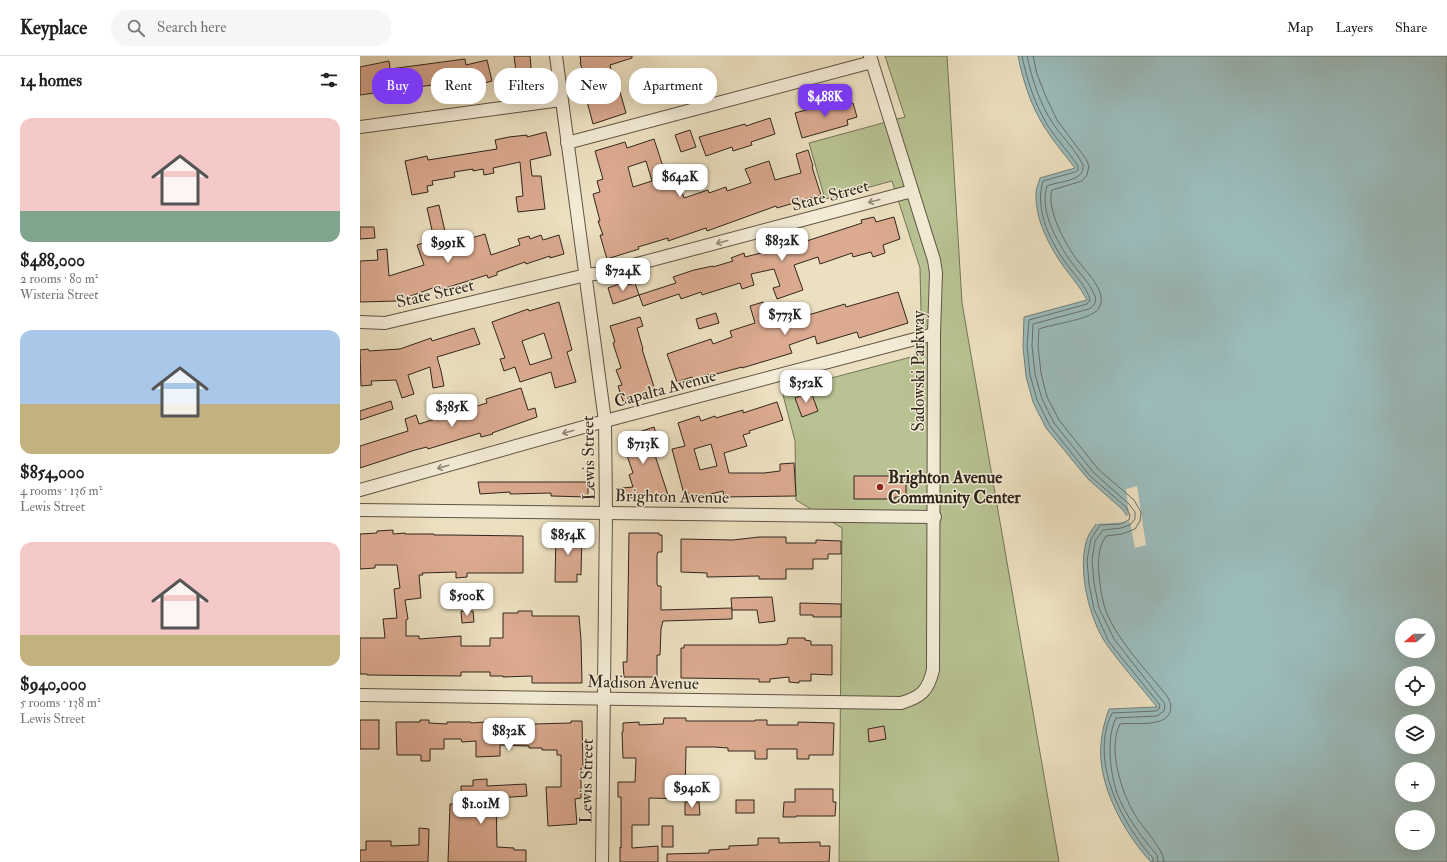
<!DOCTYPE html>
<html lang="en">
<head>
<meta charset="utf-8">
<style>
  :root { --surface:#fff; --page:#f6f6f6; --text:#202124; --muted:#757577; --line:#e0e0e0; --accent:#7c3aed }
  body { margin:0; font-family:"IM FELL Double Pica",serif; background:var(--page); color:var(--text); height:100vh; display:flex; flex-direction:column; font-size:15px; white-space:nowrap }
  * { box-sizing:border-box; margin:0 }
  p { font-size:13px; color:var(--muted) }
  .icon { flex:none; width:22px; height:22px; fill:none; stroke:currentColor; stroke-width:2; stroke-linecap:round; stroke-linejoin:round }
  .map { position:relative; flex:1; overflow:hidden }
  .panel { display:flex; flex-direction:column; background:var(--surface); width:360px }
  .panel>* { flex:none }
  .guide { position:absolute; left:12px; top:12px; width:380px; height:36px; display:flex; gap:8px }
  .needle { width:26px; rotate:250deg }
  .tools { position:absolute; left:1035px; top:562px; display:grid; gap:8px }
  .tools a { display:grid; place-items:center; width:40px; height:40px; border-radius:50%; background:var(--surface); box-shadow:0 4px 16px #0002; font-size:20px }
  .price { position:absolute; translate:-50% -34px; padding:0 9px; border-radius:8px; background:#fff; color:#222; font-size:13px; line-height:26px; filter:drop-shadow(0 1px 2px #0008) }
  .price::after { content:''; position:absolute; left:50%; top:24px; width:12px; height:9px; margin-left:-6px; background:inherit; clip-path:polygon(0 0,100% 0,50% 100%) }
  .price.current { background:var(--accent); color:#fff }
  ul { padding:0; list-style:none }
  li { display:grid; align-content:center; gap:8px; height:212px; padding:0 20px }
  li span { display:grid; place-items:center; height:124px; border-radius:12px; color:#555 }
  li>.icon { margin-inline-start:auto }
  span .icon { width:72px; height:72px; fill:#fffc; stroke-width:1 }
  li b { font-size:17px }
  h2 { display:flex; justify-content:space-between; align-items:center; height:48px; padding:0 20px; font-size:17px }
  .tag { padding:0 14px; border-radius:16px; background:var(--surface); box-shadow:0 4px 16px #0002; font-size:14px; line-height:36px }
  .tag.current { background:var(--accent); color:#fff }
  header { display:flex; align-items:center; gap:24px; box-sizing:border-box; height:56px; padding:0 20px; background:var(--surface); border-bottom:1px solid var(--line) }
  header strong { font-size:19px }
  nav { display:flex; gap:22px; margin-inline-start:auto; font-size:14px }
  .search { width:280px; height:36px; background:var(--page); display:flex; align-items:center; gap:10px; box-sizing:border-box; padding:0 14px; border-radius:16px; color:var(--muted); font-size:15px }
  main { display:flex; flex:1; min-height:0 }
  .map>svg:first-child { display:block }
  .green { fill:#b8c292; stroke:#747457 }
  .water { fill:#9bbbbb; stroke:#717f7b; fill-rule:evenodd }
  .pier { fill:#ece0c0 }
  .lines { fill:none; stroke-linecap:round; stroke-linejoin:round }
  .shore { stroke:#66706c; stroke-width:1 }
  .building { fill:#dbaa90; stroke:#31261c; fill-rule:evenodd }
  .minor-casing { stroke:#605445; stroke-width:14 }
  .minor { stroke:#f3ebd6; stroke-width:12 }
  .oneway { stroke:#928879 }
  .poi-dot { fill:#8f2418; stroke:#f3ebd6; stroke-width:1.5 }
  .labels { text-anchor:middle; stroke-width:3; stroke-linejoin:round; paint-order:stroke }
  .street-label { font-size:17px; fill:#31261c; stroke:#f3ebd6 }
  .poi-label { font-size:17px; font-weight:bold; fill:#31261c; stroke:#f3ebd6; text-anchor:start }
</style>
</head>
<body>
<header>
<strong>Keyplace</strong>
<div class="search"><svg class="icon" aria-label="search" viewBox="0 0 24 24"><circle cx="10" cy="10" r="6"/><path d="M15 15l6 6"/></svg>Search here</div>
<nav><a>Map</a><a>Layers</a><a>Share</a></nav>
</header>
<main>
<section class="panel">
<h2>14 homes<svg class="icon" aria-label="filters" viewBox="0 0 24 24"><path d="M4 7h16M4 17h16"/><circle cx="9" cy="7" r="2"/><circle cx="15" cy="17" r="2"/></svg></h2>
<ul>
<li><span style="background:linear-gradient(#f6c9c9 75%,#7fa58c 0)"><svg class="icon" aria-label="home" viewBox="0 0 24 24"><path d="M3 11l9-7 9 7M6 9v11h12V9"/></svg></span><div><b>$488,000</b><p>2 rooms · 80 m²</p><p>Wisteria Street</p></div></li>
<li><span style="background:linear-gradient(#a9c7e8 60%,#c2b280 0)"><svg class="icon" aria-label="home" viewBox="0 0 24 24"><path d="M3 11l9-7 9 7M6 9v11h12V9"/></svg></span><div><b>$854,000</b><p>4 rooms · 136 m²</p><p>Lewis Street</p></div></li>
<li><span style="background:linear-gradient(#f6c9c9 75%,#c2b280 0)"><svg class="icon" aria-label="home" viewBox="0 0 24 24"><path d="M3 11l9-7 9 7M6 9v11h12V9"/></svg></span><div><b>$940,000</b><p>5 rooms · 138 m²</p><p>Lewis Street</p></div></li>
</ul>
</section>
<div class="map">
<svg width="1087" height="806" viewBox="0 0 1087 806">
  <rect width="100%" height="100%" fill="#ece0c0"/>
  <filter id="stains"><feTurbulence type="fractalNoise" baseFrequency=".005" numOctaves="4"/><feColorMatrix values="0 0 0 0 .2 0 0 0 0 .09 0 0 0 0 .02 0 0 0 .5 -.17"/></filter>
  <radialGradient id="worn" r=".72"><stop offset=".6" stop-color="#630" stop-opacity="0"/><stop offset="1" stop-color="#630" stop-opacity=".3"/></radialGradient>
  <!-- green -->
  <path class="green" d="M525,0H587L602,247L699,806H479L482,472L436,444L435,385L422,335L555,300L561,256L560,212L532,125L465,143L449,87L545,61Z"/>
  <!-- water -->
  <path class="water" d="M658,0H1087V806H791C764,777 737,728 741,688C742,675 745,664 749,653L797,651C780,630 762,610 747,589C729,563 717,513 727,483C729,477 735,470 738,465L759,464L767,460L763,454L728,423L686,372L673,346L666,320L663,291L664,261L727,244C721,232 712,222 704,211C689,190 675,163 676,137C676,132 679,127 680,122L715,112C705,99 694,86 685,72C671,50 663,25 658,0ZM1042,569H1068V595H1042ZM1042,617H1068V643H1042ZM1042,665H1068V691H1042ZM1042,713H1068V739H1042ZM1042,761H1068V787H1042Z"/>
  <!-- pier -->
  <path class="pier" d="M777,430L786,489L775,492L770,466L734,468L738,463L758,462L769,459L766,433Z"/>
  <g class="lines">
    <!-- shore -->
    <g class="shore">
      <path d="M662,0C667,24 675,49 688,70C697,84 709,96 718,110V114L715,116L683,125C674,154 691,188 709,211C716,221 727,231 730,244L727,248L669,264L667,290L670,319L677,344L690,370L730,420L766,451L770,459L769,464L760,468L740,469L731,483L727,504L729,528L734,553L749,586L800,649L799,653L796,655L752,657C729,704 761,767 793,802V806"/>
      <path d="M667,0C672,23 680,49 694,69C703,82 716,94 723,109C725,126 698,125 687,130C679,155 697,186 712,207C720,218 730,227 735,240C737,246 734,250 729,253L673,268L672,290L675,318L682,343L694,367L734,417L769,448L775,456V463L770,469L761,472L743,474L735,485L732,504L734,527L739,552L754,583L805,648L804,655L797,660L756,662C746,682 750,716 757,737C765,759 782,782 797,799L798,806"/>
      <path d="M673,0L677,18L686,41L697,64L726,103L729,110L727,119L722,125L692,134C686,153 706,190 718,205C726,215 738,227 741,240C742,246 740,253 735,256C725,264 693,268 679,273L678,290L681,317L687,341L699,364L738,413L774,444L781,456L780,465L775,473L762,478L746,480C738,492 738,505 739,519C740,528 741,539 744,549C753,580 787,615 807,640C810,645 812,650 810,656C804,672 774,666 760,668C747,693 762,737 775,759C782,771 804,793 804,806"/>
    </g>
  </g>
  <!-- building -->
  <g class="building">
    <path d="M154,0H170L172,22L157,24Z"/>
    <path d="M220,0H272V2L250,9L257,37L260,36L266,57L233,68L220,19L224,18L220,7H221Z"/>
    <path d="M105,3L106,9L127,4L132,25L117,29L116,23L0,39V11L29,5L30,13Z"/>
    <path d="M482,44L483,50L493,47L497,61L487,64L488,69L442,82L435,57Z"/>
    <path d="M410,62L415,78L391,86L392,89L373,95L372,91L346,100L339,81L385,68L386,70Z"/>
    <path d="M330,74L336,91L321,96L315,79Z"/>
    <path d="M186,76L191,99L170,104L172,120H181L185,153L158,156L156,141L163,140L160,106L133,112L134,117L124,119L123,113L113,115V113L94,116L95,121L72,125L73,129L67,130L68,136L52,139L45,105L67,100L68,104L137,93L135,84L149,81L167,79V81Z"/>
    <path d="M294,83L306,120L316,117L324,142L348,134L349,137L366,131L367,135L391,127L385,113L409,105L415,124L441,117L436,98L448,94L453,110L452,111L461,139L417,152L416,150L347,175L346,172L308,185V182L278,191L279,193L247,203L240,179H243L238,165H240L233,138L240,136L237,125L243,123L235,95L265,86L267,92ZM286,105L292,125L273,131L268,111Z"/>
    <path d="M79,149L88,189L125,178L131,199L160,189L158,183L169,180L170,183L181,179L183,184L199,179L204,198L190,202V200L166,208L165,206L137,216V219L128,222L127,219L79,234L78,230L37,245L0,246V205L18,204L17,194L27,193L29,220L64,209L57,189L74,183L67,152Z"/>
    <path d="M514,161L516,166L534,161L540,183L523,189L525,197L513,201L511,196L493,201L492,197L460,208L458,201L434,209L443,234L417,243L413,232L420,230L414,213L391,218L394,229L382,233L380,227L342,239L341,236L321,243L319,238L283,250L279,239L316,227L313,221L334,214L353,210V211L373,205L371,202L384,197L385,201L405,196V198L419,192V194L502,167L501,164Z"/>
    <path d="M0,171H14L15,182L0,183Z"/>
    <path d="M267,225L268,229L275,227L279,239L253,248L248,232Z"/>
    <path d="M538,236L548,267L499,282L497,276L457,288L455,280L429,289L432,297L382,312V311L349,320L348,318L333,323L332,321L317,326L307,298L351,283L353,288L372,281L370,275L395,267L390,250L403,246L408,265L443,253L445,260L485,248L486,251Z"/>
    <path d="M199,246L212,294L207,296L216,326L195,332L191,316L160,326L155,311L144,315L140,303L145,302L132,266L168,253L169,255ZM184,277L192,302L170,309L162,285Z"/>
    <path d="M356,257L359,267L339,273L336,263Z"/>
    <path d="M280,261L283,270L277,272L283,293H282L295,334L263,345L258,330L262,329L256,314L261,312L253,287L255,286L250,270Z"/>
    <path d="M114,272L120,288L77,301L81,315L84,330L73,332L70,311L48,319L54,338L42,342L36,324L11,325L12,329L1,330L0,294L8,293L9,295L40,293L71,282L72,285Z"/>
    <path d="M161,332L168,354L175,352L177,361L132,377L133,378L121,381L120,377L68,393L67,391L55,394L0,412V390L48,375L45,363L56,359L59,368L127,347L126,343Z"/>
    <path d="M451,336L458,355L442,361L435,342Z"/>
    <path d="M31,345L33,353L0,364V355Z"/>
    <path d="M417,346L423,364L389,375L390,377L383,379L387,390L364,397L369,417H404L420,415V408L434,407L436,440L364,441L363,435L330,443L329,438H324L312,393L325,390L318,367L339,360L341,365L355,360L356,362L383,354V357ZM351,388L357,410L340,414L334,393Z"/>
    <path d="M294,371L300,391L293,393L308,439H290V441L262,442V432L273,431L269,419L273,417L261,382Z"/>
    <path d="M494,420H546V441H535V443H494Z"/>
    <path d="M118,426H228V441L191,440V437L150,438V436L120,438Z"/>
    <path d="M33,474V478L45,477V478H74V479H91L163,480V517H107V521L96,522V516L62,517L63,519H59L61,542L45,544L48,563L46,564V580H59V583L101,580V590H130V582H143V557H158V555H172V560H219L221,584L222,627H172V620L143,621V620H130V616H101V620L7,619V618H0V582H25L23,563L37,562L34,533L40,532L37,509H15V512L0,513V478L17,477V475Z"/>
    <path d="M196,476H222L221,519L217,518V526H195Z"/>
    <path d="M269,477H299V479H302V496H298L297,499V528L298,530H301V554L372,552V563L303,565L301,573L300,599H297V621H264L263,606H267Z"/>
    <path d="M399,481H426V487H456V484L481,485V498H468V503H453V513H426V523H399V520L347,521V517L321,516V483L373,484Z"/>
    <path d="M412,541L415,565L399,567L397,554H372L371,542Z"/>
    <path d="M440,547L481,548V561H453V559H440Z"/>
    <path d="M101,555H113L114,566L102,567Z"/>
    <path d="M428,582H445V584L451,585V589H472V619L451,618V625H439V627L429,626V621L410,623V626H399V623L321,622V592H324V589H419L427,588Z"/>
    <path d="M304,662H326V665H395V664H407V669H438V666L474,667L473,699H449V703H437V693H407V703H395V695H368V692L355,691H326L325,743L289,742V769H272V792L298,790V806H260V791L261,792V741H258V726H275L276,702H263L262,676H263V667L279,666V669L303,668Z"/>
    <rect x="0" y="664" width="19" height="29"/>
    <path d="M60,664H69V667L87,668V666H111V667L139,665V669L211,667V665H222L223,712H221V742L215,743L217,768L188,770L186,731H201V699H197V694H182V692H169V690L140,689V700L116,701V685L102,686L101,683H84V693H70V705H61V699H37L36,666H60Z"/>
    <path d="M524,670L526,683L509,686L508,673Z"/>
    <path d="M127,723V730L166,728L167,740L136,742L137,791L154,792V794H166V806H88L90,748H102L101,730H113V724Z"/>
    <path d="M435,733H473V746H476L475,760H436V761H423L424,746H435Z"/>
    <rect x="376" y="744" width="18" height="13"/>
    <path d="M325,746H339L340,759H325Z"/>
    <rect x="302" y="770" width="11" height="21"/>
    <path d="M59,772L69,773L68,806H0V794H6V785H31V790L59,789Z"/>
    <path d="M398,782H419V787L460,786V790H470L469,806H307V798L349,797V794L369,793V790L398,789Z"/>
  </g>
  <g class="lines">
    <!-- minor casing -->
    <g class="minor-casing">
      <g id="minor">
        <path d="M196,0L245,365L246,456L242,806"/>
        <path d="M0,71L201,44"/>
        <path d="M207,87L512,6"/>
        <path d="M0,266L25,267L226,219L243,217L552,135"/>
        <path d="M0,434L245,365L574,278"/>
        <path d="M0,454L575,461"/>
        <path d="M0,639L541,647C561,641 568,635 573,614L574,278L576,217L574,204L510,0"/>
      </g>
    </g>
    <!-- minor -->
    <use href="#minor" class="minor"/>
  </g>
  <!-- one-way arrows -->
  <defs><path id="oneway-shaft" d="M-6 0H5M1.5-3L5.5 0L1.5 3" fill="none" stroke-width="1.6" stroke-linecap="round" stroke-linejoin="round"/></defs>
  <g class="oneway">
    <use href="#oneway-shaft" transform="translate(514 145) rotate(165)"/>
    <use href="#oneway-shaft" transform="translate(362 186) rotate(165)"/>
    <use href="#oneway-shaft" transform="translate(208 376) rotate(164)"/>
    <use href="#oneway-shaft" transform="translate(83 411) rotate(164)"/>
  </g>
  <!-- markers -->
  <circle class="poi-dot" cx="520" cy="431" r="4"/>
  <g class="labels">
    <!-- street labels -->
    <g class="street-label">
      <text transform="translate(470 139) rotate(-15)" y="6">State Street</text>
      <text transform="translate(75 237) rotate(-13)" y="6">State Street</text>
      <text transform="translate(558 315) rotate(-90)" y="6">Sadowski Parkway</text>
      <text transform="translate(305 332) rotate(-15)" y="6">Capalta Avenue</text>
      <text transform="translate(228 402) rotate(-91)" y="6">Lewis Street</text>
      <text transform="translate(312 440) rotate(1)" y="6">Brighton Avenue</text>
      <text transform="translate(283 626) rotate(1)" y="6">Madison Avenue</text>
      <text transform="translate(226 725) rotate(-89)" y="6">Lewis Street</text>
    </g>
    <!-- poi labels -->
    <g class="poi-label">
      <text x="528" y="427">Brighton Avenue<tspan x="528" dy="20">Community Center</tspan></text>
    </g>
  </g>
  <rect width="100%" height="100%" filter="url(#stains)"/>
  <rect width="100%" height="100%" fill="url(#worn)"/>
</svg>
<div class="tools">
<a><svg class="needle" viewBox="-14 -14 28 28"><path d="M0-13l5 13h-10z" fill="#e53935"/><path d="M0 13l5-13h-10z" fill="#757577"/></svg></a>
<a><svg class="icon" aria-label="locate" viewBox="0 0 24 24"><circle cx="12" cy="12" r="6"/><path d="M12 2v4M12 18v4M2 12h4M18 12h4"/></svg></a>
<a><svg class="icon" aria-label="layers" viewBox="0 0 24 24"><path d="M12 4l9 5-9 5-9-5zM3 14l9 5 9-5"/></svg></a>
<a>+</a>
<a>−</a>
</div>
<b class="price current" style="left:465px;top:62px">$488K</b>
<b class="price" style="left:320px;top:142px">$642K</b>
<b class="price" style="left:422px;top:206px">$832K</b>
<b class="price" style="left:88px;top:208px">$991K</b>
<b class="price" style="left:263px;top:236px">$724K</b>
<b class="price" style="left:425px;top:280px">$773K</b>
<b class="price" style="left:446px;top:348px">$352K</b>
<b class="price" style="left:92px;top:372px">$385K</b>
<b class="price" style="left:283px;top:409px">$713K</b>
<b class="price" style="left:208px;top:500px">$854K</b>
<b class="price" style="left:107px;top:561px">$500K</b>
<b class="price" style="left:149px;top:696px">$832K</b>
<b class="price" style="left:332px;top:753px">$940K</b>
<b class="price" style="left:121px;top:769px">$1.01M</b>
<div class="guide">
<a class="tag current">Buy</a>
<a class="tag">Rent</a>
<a class="tag">Filters</a>
<a class="tag">New</a>
<a class="tag">Apartment</a>
</div>
</div>
</main>
</body>
</html>
